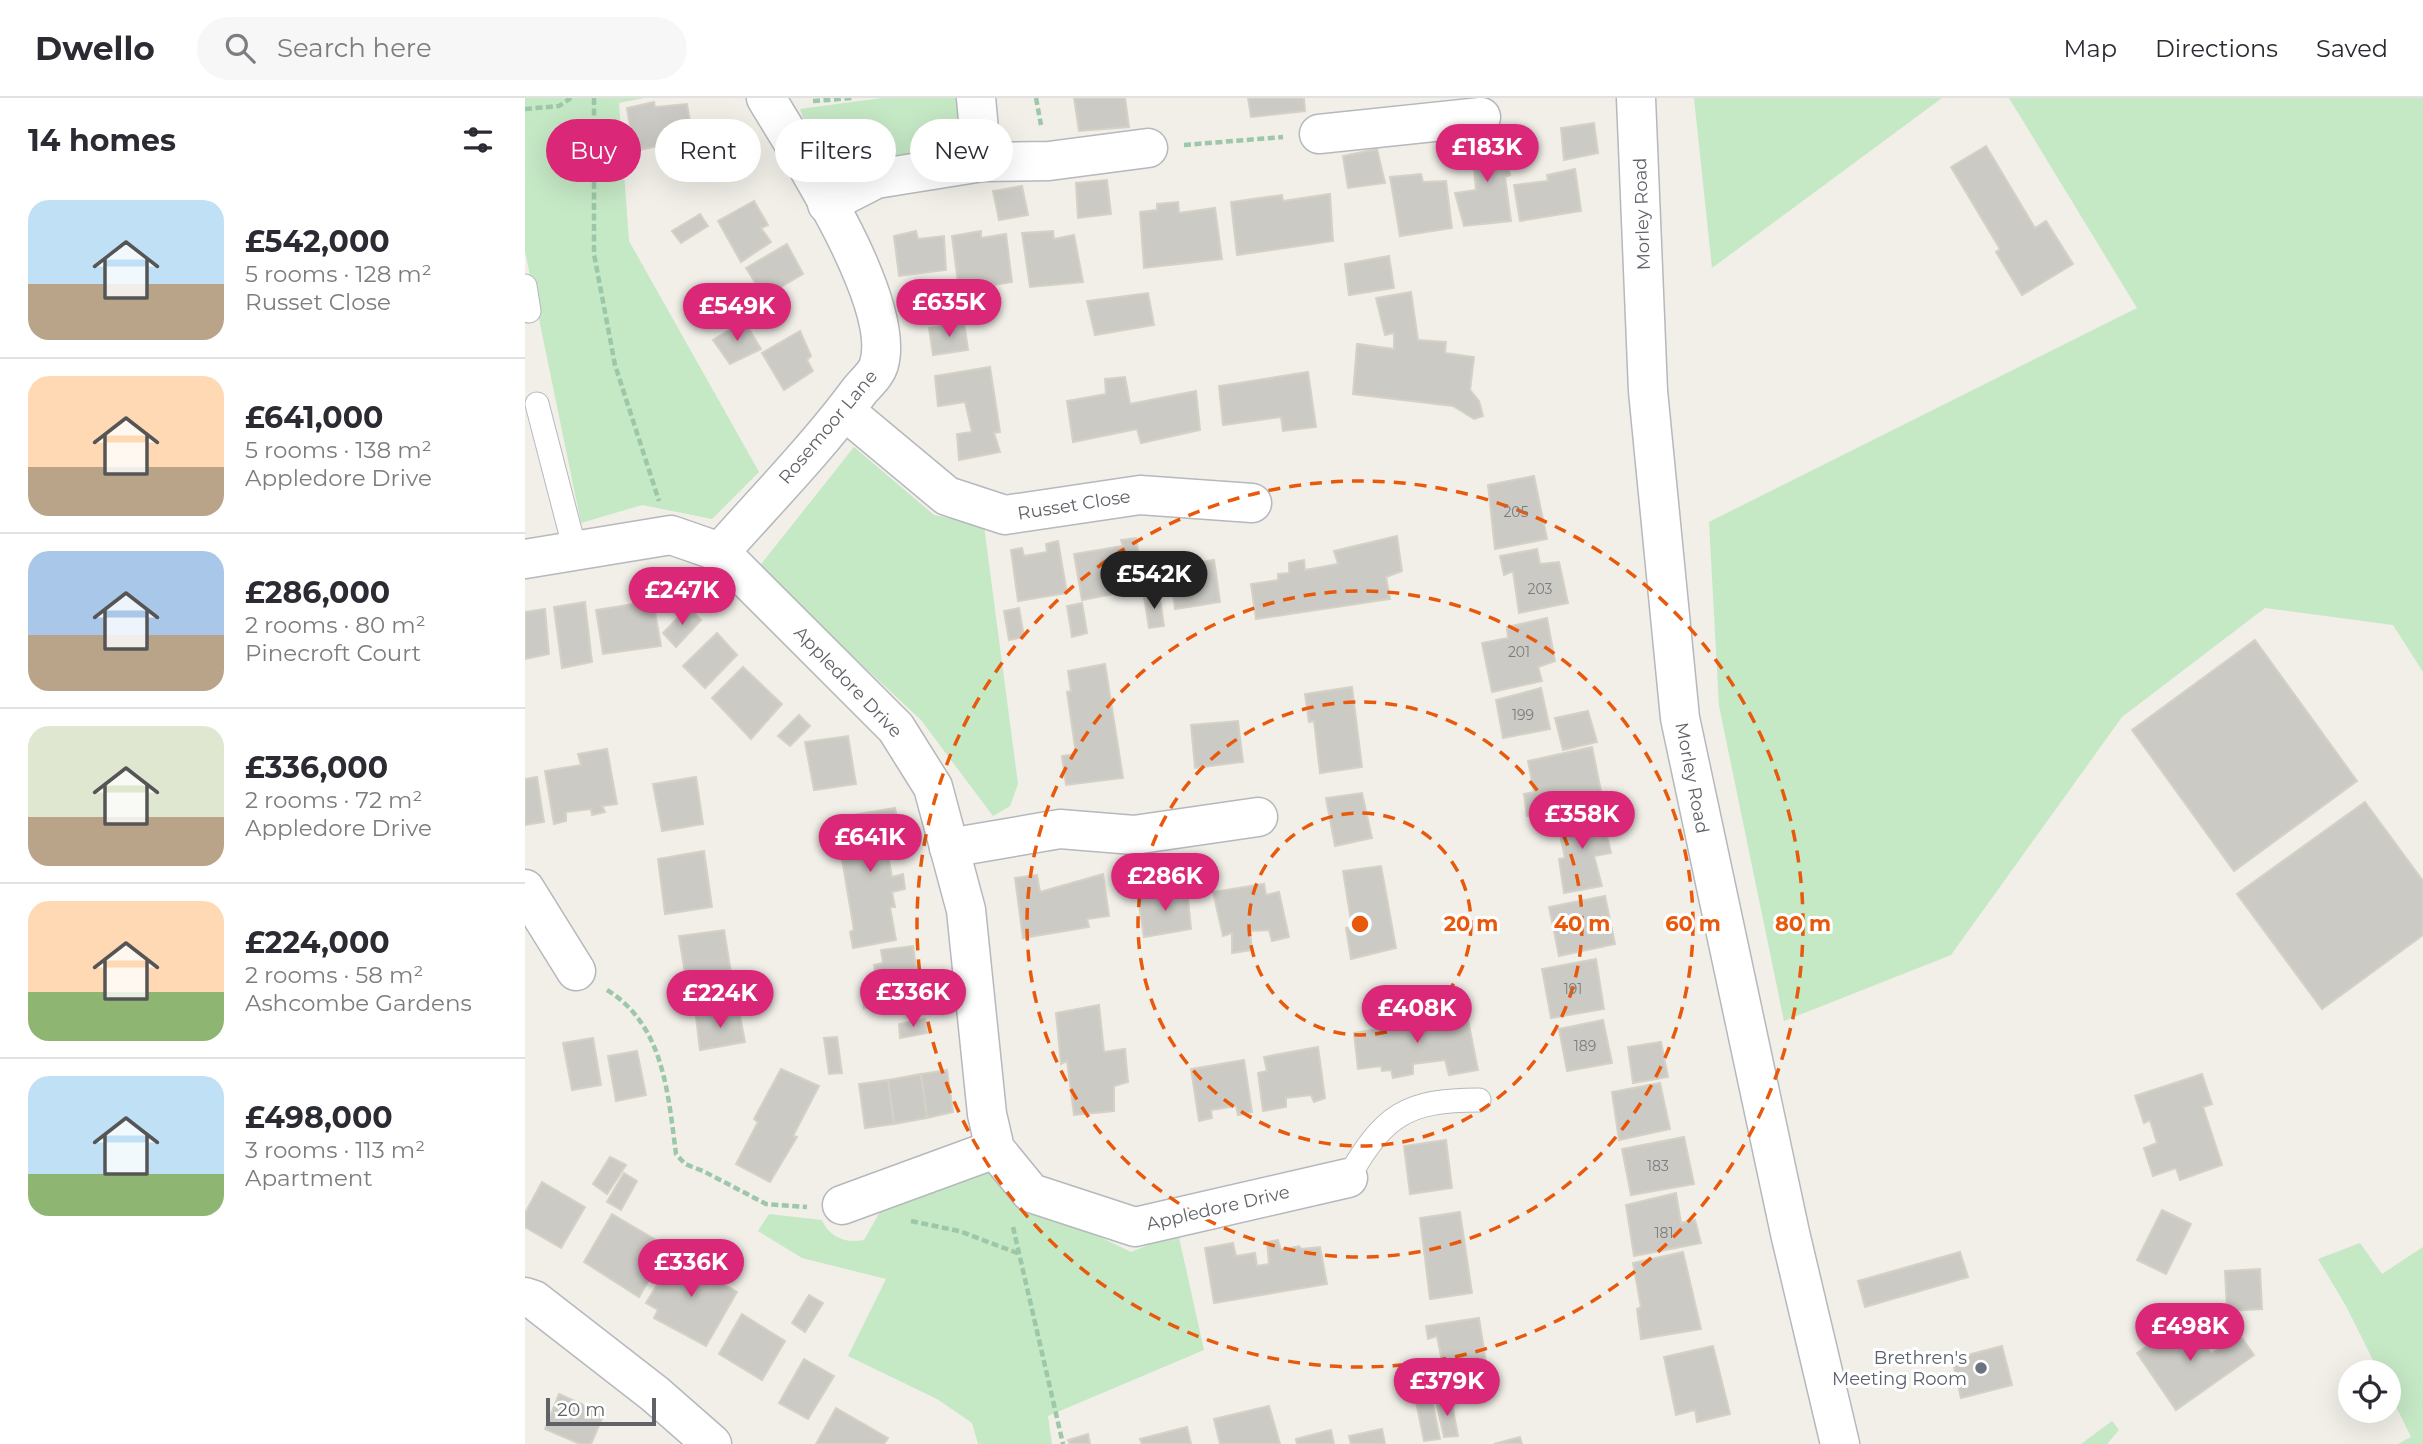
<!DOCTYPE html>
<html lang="en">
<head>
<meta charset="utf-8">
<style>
  :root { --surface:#fff; --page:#f7f7f7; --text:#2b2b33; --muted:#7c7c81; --line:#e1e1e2; --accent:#db2777 }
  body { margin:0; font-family:Montserrat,sans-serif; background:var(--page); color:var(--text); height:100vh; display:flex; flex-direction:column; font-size:26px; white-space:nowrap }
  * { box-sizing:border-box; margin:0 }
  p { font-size:23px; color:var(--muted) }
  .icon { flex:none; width:38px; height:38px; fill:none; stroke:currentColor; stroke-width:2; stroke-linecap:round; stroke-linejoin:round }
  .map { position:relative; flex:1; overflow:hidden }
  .details { display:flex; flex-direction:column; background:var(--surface); width:525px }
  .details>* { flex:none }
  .guide { position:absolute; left:21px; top:21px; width:665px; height:63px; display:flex; gap:14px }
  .fabs { position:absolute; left:1813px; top:1262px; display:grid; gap:14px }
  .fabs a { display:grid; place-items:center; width:63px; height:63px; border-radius:50%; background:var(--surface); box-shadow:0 7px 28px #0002; font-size:35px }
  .scale { position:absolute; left:21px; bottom:18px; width:110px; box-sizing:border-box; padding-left:7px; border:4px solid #5f6368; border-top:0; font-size:19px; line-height:24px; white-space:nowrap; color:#5f6368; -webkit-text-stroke:5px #fff; paint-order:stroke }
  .price { position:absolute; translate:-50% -60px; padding:0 16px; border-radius:24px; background:var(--accent); color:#fff; font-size:23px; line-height:46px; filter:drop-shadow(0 2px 4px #0008) }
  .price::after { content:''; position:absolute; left:50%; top:42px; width:21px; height:16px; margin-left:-10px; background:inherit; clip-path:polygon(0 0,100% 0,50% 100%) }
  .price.active { background:#222; color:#fff }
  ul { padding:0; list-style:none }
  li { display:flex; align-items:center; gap:21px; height:175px; padding:0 28px }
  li+li { border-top:2px solid var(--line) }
  li span { display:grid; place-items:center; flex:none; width:196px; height:140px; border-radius:21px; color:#555 }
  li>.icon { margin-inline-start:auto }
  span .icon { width:84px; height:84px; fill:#fffc; stroke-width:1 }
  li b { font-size:30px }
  h2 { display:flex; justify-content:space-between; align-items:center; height:84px; padding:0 28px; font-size:30px }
  .tag { padding:0 24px; border-radius:32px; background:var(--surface); box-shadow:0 7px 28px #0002; font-size:24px; line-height:63px }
  .tag.active { background:var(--accent); color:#fff }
  header { display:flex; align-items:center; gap:42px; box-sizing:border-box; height:98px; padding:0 35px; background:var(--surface); border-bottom:2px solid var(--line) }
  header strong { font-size:33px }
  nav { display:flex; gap:38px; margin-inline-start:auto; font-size:24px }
  .search { width:490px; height:63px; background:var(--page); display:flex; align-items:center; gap:18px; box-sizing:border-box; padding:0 24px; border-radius:38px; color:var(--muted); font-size:26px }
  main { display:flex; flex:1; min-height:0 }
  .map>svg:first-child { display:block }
  .green { fill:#c5e8c5 }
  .building { fill:#cccac5; stroke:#d6d1c6; stroke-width:2 }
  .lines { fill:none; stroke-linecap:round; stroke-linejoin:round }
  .service-casing { stroke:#b5b8bc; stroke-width:25 }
  .minor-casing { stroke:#b5b8bc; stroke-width:41 }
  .tertiary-casing { stroke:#b5b8bc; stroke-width:41 }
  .path { stroke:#9cc7a9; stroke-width:4.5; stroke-dasharray:7 3.5; stroke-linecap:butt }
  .service { stroke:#fff; stroke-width:23 }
  .minor { stroke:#fff; stroke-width:38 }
  .tertiary { stroke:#fff; stroke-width:38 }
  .ring { fill:none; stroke:#e8590c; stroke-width:3.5; stroke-dasharray:12 9 }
  .worship-dot { fill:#6b7280; stroke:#fff; stroke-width:2.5 }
  .labels { text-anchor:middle; stroke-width:6; stroke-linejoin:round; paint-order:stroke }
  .number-label { font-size:14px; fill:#7a7d7f }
  .street-label { font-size:18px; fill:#5f6368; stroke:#fff }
  .worship-label { font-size:18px; fill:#5b616d; stroke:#fff; text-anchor:end }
  .centre { fill:#e8590c; stroke:#fff; stroke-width:3.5 }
  .ring-label { font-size:21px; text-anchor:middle; font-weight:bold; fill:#e8590c; stroke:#fff; stroke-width:6; stroke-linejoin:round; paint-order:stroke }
</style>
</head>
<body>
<header>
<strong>Dwello</strong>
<div class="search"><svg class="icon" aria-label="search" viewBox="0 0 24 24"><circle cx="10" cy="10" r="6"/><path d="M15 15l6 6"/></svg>Search here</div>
<nav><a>Map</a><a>Directions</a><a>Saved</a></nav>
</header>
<main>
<section class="details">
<h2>14 homes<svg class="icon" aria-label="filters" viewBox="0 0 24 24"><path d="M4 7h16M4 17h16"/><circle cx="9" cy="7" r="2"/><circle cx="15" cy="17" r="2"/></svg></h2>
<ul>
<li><span style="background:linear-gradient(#bfe0f5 60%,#b9a48a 0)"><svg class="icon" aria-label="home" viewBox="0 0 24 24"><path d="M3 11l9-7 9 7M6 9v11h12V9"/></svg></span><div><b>£542,000</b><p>5 rooms · 128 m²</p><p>Russet Close</p></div></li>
<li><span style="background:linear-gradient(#ffd9b3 65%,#b9a48a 0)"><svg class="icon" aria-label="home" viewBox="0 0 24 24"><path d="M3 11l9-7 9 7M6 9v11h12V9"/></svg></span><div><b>£641,000</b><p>5 rooms · 138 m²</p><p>Appledore Drive</p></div></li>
<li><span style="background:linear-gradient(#a9c7e8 60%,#b9a48a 0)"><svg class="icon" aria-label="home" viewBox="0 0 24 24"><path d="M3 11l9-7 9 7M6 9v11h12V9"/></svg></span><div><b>£286,000</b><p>2 rooms · 80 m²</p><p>Pinecroft Court</p></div></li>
<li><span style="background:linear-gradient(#dfe7d0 65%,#b9a48a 0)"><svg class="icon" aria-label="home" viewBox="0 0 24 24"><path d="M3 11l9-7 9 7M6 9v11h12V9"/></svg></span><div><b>£336,000</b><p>2 rooms · 72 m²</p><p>Appledore Drive</p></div></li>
<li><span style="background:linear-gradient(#ffd9b3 65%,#8fb573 0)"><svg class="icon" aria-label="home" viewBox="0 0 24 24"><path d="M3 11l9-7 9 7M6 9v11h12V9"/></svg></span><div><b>£224,000</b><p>2 rooms · 58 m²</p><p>Ashcombe Gardens</p></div></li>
<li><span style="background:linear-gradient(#bfe0f5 70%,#8fb573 0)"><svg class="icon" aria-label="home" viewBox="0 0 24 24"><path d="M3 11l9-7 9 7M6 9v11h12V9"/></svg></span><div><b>£498,000</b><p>3 rooms · 113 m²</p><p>Apartment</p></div></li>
</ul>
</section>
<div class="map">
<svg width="1898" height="1346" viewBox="0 0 1898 1346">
  <rect width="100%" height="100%" fill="#f1efe8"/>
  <!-- green -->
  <g class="green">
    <path d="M0,0H119L94,5L104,143L234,374L187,421L117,407L56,425L0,153Z"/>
    <path d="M357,0H437L438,20L429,41L395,57L317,63L287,47L275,11Z"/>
    <path d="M1169,0H1417L1187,170Z"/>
    <path d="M1484,0H1898V574L1868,527L1740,510L1597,619L1426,857L1259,923L1194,608L1184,424L1612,210Z"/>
    <path d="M329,349L409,417L459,428L493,686L485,708L468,718L396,622L233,470Z"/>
    <path d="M462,1067L500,1103L606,1154L653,1135L679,1252L523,1318L527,1346H453L447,1325L412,1301L323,1258L361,1181L277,1160L233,1133L244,1116L297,1122C304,1139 321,1146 339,1142L360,1105Z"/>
    <path d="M1835,1145L1857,1176L1898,1149V1346H1873L1886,1339L1864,1294V1274H1854L1821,1208L1793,1161Z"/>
    <path d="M1587,1323L1594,1332L1582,1346H1556Z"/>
  </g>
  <!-- building -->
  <g class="building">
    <path d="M549,0H600L604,29L554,33Z"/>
    <path d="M723,0H779L780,13L726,19Z"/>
    <path d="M129,4L130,9L162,6L168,41L109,53L102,10Z"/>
    <path d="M1069,25L1073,55L1039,62L1036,30Z"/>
    <path d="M208,34L215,66L180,73L175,40Z"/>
    <path d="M978,38L985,77L980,79L986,123L939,128L930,95L951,92L946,39Z"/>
    <path d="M1461,48L1510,130L1521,123L1548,166L1497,197L1471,154L1475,151L1426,69Z"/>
    <path d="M852,51L860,85L823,90L818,58Z"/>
    <path d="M1050,71L1056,113L995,123L989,87L1023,83L1022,77Z"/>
    <path d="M896,76L898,84L921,83L927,130L875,138L865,79Z"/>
    <path d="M582,82L586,116L553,120L551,85Z"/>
    <path d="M497,88L503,117L474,122L468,93Z"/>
    <path d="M805,96L808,143L712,157L706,104L757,97L758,103Z"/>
    <path d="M229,103L243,127L236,130L246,144L216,164L193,123Z"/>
    <path d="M653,104L654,115L690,110L697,161L619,170L615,114L632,112V106Z"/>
    <path d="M175,116L183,128L156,145L147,133Z"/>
    <path d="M391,133L393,141L419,138L421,172L374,178L369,138Z"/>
    <path d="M456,133V140L481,136L487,184L434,193L427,138Z"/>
    <path d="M528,133L529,141L549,137L558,184L505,189L497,135Z"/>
    <path d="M262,146L278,176L256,189L260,195L243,205L221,170Z"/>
    <path d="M864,158L869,190L824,197L820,166Z"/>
    <path d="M886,194L893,242L921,244L920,255L949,259L945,292L954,303L958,318L949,321L928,308L828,296L832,246L869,251V235L860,237L851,200Z"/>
    <path d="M623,195L629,227L570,237L562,203Z"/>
    <path d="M219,223L236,251L205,266L188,242Z"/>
    <path d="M439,224L443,252L408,257L404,230Z"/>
    <path d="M275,233L286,258L282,262L288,273L259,292L237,255Z"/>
    <path d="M465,269L475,334L469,335L475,354L434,362L432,336L447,334L440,304L413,308L410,278Z"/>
    <path d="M783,274L791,329L758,333L756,319L698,327L694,288Z"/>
    <path d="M600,279L605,306L671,293L675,332L616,345L612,331L548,344L542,303L581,296L580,281Z"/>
    <path d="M1009,378L1022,441L970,451L963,387Z"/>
    <path d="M872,438L877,473L861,479L865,501L731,521L726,486L753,482V476L764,475V465L779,462L780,472L813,466L809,453Z"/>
    <path d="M611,440L619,490L557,502L549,456L598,448L596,442Z"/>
    <path d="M533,443L542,495L493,503L486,452L497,450L499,458L522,454L521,446Z"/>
    <path d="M1012,451L1015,466L1034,464L1043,505L994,515L988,473L979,477L975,458Z"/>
    <path d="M657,461L658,467L689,462L695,504L650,511L644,463Z"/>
    <path d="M634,496L639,528L624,530L619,499Z"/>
    <path d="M128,503L136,548L78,556L71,512Z"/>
    <path d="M60,504L67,564L37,570L29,509Z"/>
    <path d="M557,505L562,535L547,539L542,508Z"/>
    <path d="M163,509L176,522L151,549L138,535Z"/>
    <path d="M494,510L499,539L484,542L479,513Z"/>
    <path d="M20,511L24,556L0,561V514Z"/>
    <path d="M1022,520L1030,563L1013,569L1017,583L967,594L957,545L983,540L982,529Z"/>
    <path d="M192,535L212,557L180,590L158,568Z"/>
    <path d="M1730,542L1832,683L1709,773L1607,632Z"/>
    <path d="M580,566L598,680L541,687L537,658L551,656L542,594L546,593L543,573Z"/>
    <path d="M218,569L257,606L226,641L187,600Z"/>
    <path d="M827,589L837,669L795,675L789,623L784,624L780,596Z"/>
    <path d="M1016,590L1025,631L978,640L971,602Z"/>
    <path d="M1063,613L1072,644L1038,652L1030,620Z"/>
    <path d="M274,617L285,628L265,648L253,638Z"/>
    <path d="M713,623L718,664L670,670L666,627Z"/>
    <path d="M323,638L331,686L289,692L280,644Z"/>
    <path d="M1067,649L1078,703L1002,718L999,696L1009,694L1003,663Z"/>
    <path d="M82,651L92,706L77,708L80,714L67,717L66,711L41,714V723L29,726L20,673L56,667L53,656Z"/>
    <path d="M12,679L19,724L0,727V681Z"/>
    <path d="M171,679L178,726L137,733L128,686Z"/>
    <path d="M837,695L847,740L810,748L801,700Z"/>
    <path d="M1840,704L1898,783V837L1797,911L1712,796Z"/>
    <path d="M370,710L377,743L361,746L367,779L378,776L380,791L367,794L370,809H365L371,842L328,850L325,834L329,832L310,720Z"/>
    <path d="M1076,712L1086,755L1069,758L1077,788L1039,795L1034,761L1040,760L1032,723Z"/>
    <path d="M179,753L187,809L140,816L133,761Z"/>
    <path d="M856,768L871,850L826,861L821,830L827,829L818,773Z"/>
    <path d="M578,776L584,818L562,821L564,829L498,840L490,780L512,777L515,794Z"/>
    <path d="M739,786L741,797L754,794L764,839L747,843L744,832L725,833L727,852L707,855V835L698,838L688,794Z"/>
    <path d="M662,791L666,831L619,839L613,800Z"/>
    <path d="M1080,798L1090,846L1034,858L1024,809Z"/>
    <path d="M199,832L208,887L163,894L154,838Z"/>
    <path d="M388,848L395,896H402L403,903H397V907L357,912L355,906L339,910L337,894L353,891L349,867L358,865L356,852Z"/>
    <path d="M1071,861L1079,911L1026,920L1017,871Z"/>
    <path d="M574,907L579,954L600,951L603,984L589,988V1013L549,1017L542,963L536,966L531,915Z"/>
    <path d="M876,908L879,926L942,917L953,972L924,977L920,962L888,966V976L868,980L866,972L857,973L856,968L833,971L829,935L863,929L861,912Z"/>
    <path d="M214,913L220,944L175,952L171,919Z"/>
    <path d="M400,921L402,935L375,940L374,926Z"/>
    <path d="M1078,922L1087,965L1042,973L1034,931Z"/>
    <path d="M312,939L317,975L304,976L299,940Z"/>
    <path d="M68,940L76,987L47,992L38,945Z"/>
    <path d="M1136,944L1143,979L1108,985L1103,949Z"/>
    <path d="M793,949L800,1000L789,1004L786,997L761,1000V1009L738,1013L733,975L742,973L739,959Z"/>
    <path d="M112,953L121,997L91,1003L83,958Z"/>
    <path d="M719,962L727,1014L713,1017L711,1008L686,1012L687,1020L674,1023L666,971Z"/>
    <path d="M256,971L294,988L268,1038L272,1039L245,1084L211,1066L233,1024L229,1021Z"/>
    <path d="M422,972L428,1014L402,1020L396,976Z"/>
    <path d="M396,976L402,1020L369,1026L363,982Z"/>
    <path d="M1677,976L1687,1006L1678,1009L1697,1067L1655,1082L1651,1070L1628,1078L1619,1050L1632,1045L1625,1022L1619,1025L1610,998Z"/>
    <path d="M363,982L369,1026L340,1030L334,986Z"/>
    <path d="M1135,985L1145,1031L1094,1042L1087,994Z"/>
    <path d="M1159,1039L1169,1086L1106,1097L1097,1051Z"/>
    <path d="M921,1042L927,1090L885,1096L879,1048Z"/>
    <path d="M85,1059L101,1067L82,1096L68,1086Z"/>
    <path d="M99,1075L112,1083L96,1112L82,1104Z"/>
    <path d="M17,1084L60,1109L36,1150L0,1129V1115Z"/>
    <path d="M1151,1095L1156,1125L1170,1122L1176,1145L1109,1158L1101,1107Z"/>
    <path d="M1637,1112L1666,1126L1641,1176L1612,1162Z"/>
    <path d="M935,1114L947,1195L905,1201L895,1120Z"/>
    <path d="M87,1116L143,1149L114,1199L59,1164Z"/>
    <path d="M753,1142L756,1152L774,1148L776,1151L795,1149L802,1186L689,1205L680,1150L708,1145L711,1158L730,1155L732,1168L744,1166L742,1144Z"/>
    <path d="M153,1153L184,1170L181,1177L212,1194L181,1248L129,1220L133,1212L121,1205Z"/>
    <path d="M1158,1154L1176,1231L1116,1241L1112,1211L1116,1209L1108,1165Z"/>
    <path d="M1435,1154L1443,1179L1340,1209L1333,1183Z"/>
    <path d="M1735,1171L1737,1211L1702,1213L1700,1173Z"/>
    <path d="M284,1197L298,1205L280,1234L267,1225Z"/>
    <path d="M217,1216L260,1243L237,1282L194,1256Z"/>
    <path d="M954,1220L962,1271L912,1277L910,1265L917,1263L912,1238L903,1241L901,1228Z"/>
    <path d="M1662,1221L1686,1256L1702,1245L1705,1248L1717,1240L1729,1257L1651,1312L1612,1255Z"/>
    <path d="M1188,1248L1205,1316L1172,1324L1170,1312L1151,1317L1139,1259Z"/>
    <path d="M1477,1248L1487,1287L1436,1300L1427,1261Z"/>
    <path d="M279,1261L309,1278L283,1321L254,1305Z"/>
    <path d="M34,1296L79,1316L66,1346H55L20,1331Z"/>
    <path d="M926,1301L933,1338L919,1339L911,1303Z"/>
    <path d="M907,1303L915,1341L899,1343L891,1304Z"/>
    <path d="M744,1308L755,1346H695L689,1321Z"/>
    <path d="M311,1310L363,1340L359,1346H291Z"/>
    <path d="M662,1329L666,1346H617L615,1341Z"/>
    <path d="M857,1331L860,1346H826L824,1338Z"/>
    <path d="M806,1332L809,1346H772L771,1341Z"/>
    <path d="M563,1336L565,1346H545L543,1342Z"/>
    <path d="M995,1339L997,1346H969Z"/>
  </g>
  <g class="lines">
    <!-- service casing -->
    <g class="service-casing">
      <g id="service">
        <path d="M0,188L4,213"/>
        <path d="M12,306L50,452"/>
        <path d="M823,1080C859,1017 881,1002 954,1002"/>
      </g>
    </g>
    <!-- minor casing -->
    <g class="minor-casing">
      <g id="minor">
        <path d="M451,0L457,64"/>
        <path d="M794,36L956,19"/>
        <path d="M302,106L351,81L457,64L524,63L623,50"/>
        <path d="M320,313L422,398L480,417L615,397L727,405"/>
        <path d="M195,454C242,401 293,349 335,292C341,285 352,275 354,266C372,204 274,55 241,0"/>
        <path d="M0,461L146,437L195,454L371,630L408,689L441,812L462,1016L470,1051L506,1095L610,1129L823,1080"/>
        <path d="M424,750L535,731L609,737L733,719"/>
        <path d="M0,791L51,873"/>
        <path d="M317,1107L470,1051"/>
        <path d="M0,1199L9,1202L130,1296L187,1346"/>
      </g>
    </g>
    <!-- tertiary casing -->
    <g class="tertiary-casing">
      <path id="tertiary" d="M1111,0L1123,293L1155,620L1265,1135L1315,1346"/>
    </g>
    <!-- path -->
    <g class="path">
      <path d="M69,0V156L90,267L134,403"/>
      <path d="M511,0L516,27"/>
      <path d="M288,3L327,0"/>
      <path d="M0,11L34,8L46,0"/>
      <path d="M659,47L758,39"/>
      <path d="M82,892C139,927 143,996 151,1056L160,1066L178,1073L241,1106L282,1109"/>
      <path d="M386,1123L434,1133L495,1156"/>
      <path d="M488,1129L538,1346"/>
    </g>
    <!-- service -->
    <use href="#service" class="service"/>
    <!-- minor -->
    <use href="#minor" class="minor"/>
    <!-- tertiary -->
    <use href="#tertiary" class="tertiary"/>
  </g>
  <!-- distance rings -->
  <g class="ring">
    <circle cx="835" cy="826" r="111"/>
    <circle cx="835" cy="826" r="222"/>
    <circle cx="835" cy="826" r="333"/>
    <circle cx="835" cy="826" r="443"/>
  </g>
  <!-- markers -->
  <circle class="worship-dot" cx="1456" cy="1270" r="7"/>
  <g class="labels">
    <!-- number labels -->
    <g class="number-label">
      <text x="991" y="419">205</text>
      <text x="1015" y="496">203</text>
      <text x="994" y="559">201</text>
      <text x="998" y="622">199</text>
      <text x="1048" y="896">191</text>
      <text x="1060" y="953">189</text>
      <text x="1133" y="1073">183</text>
      <text x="1139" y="1140">181</text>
    </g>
    <!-- street labels -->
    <g class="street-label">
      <text transform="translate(1117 116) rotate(-92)" y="6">Morley Road</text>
      <text transform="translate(303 329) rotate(-50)" y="6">Rosemoor Lane</text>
      <text transform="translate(549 407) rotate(-9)" y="6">Russet Close</text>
      <text transform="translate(323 584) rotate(46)" y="6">Appledore Drive</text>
      <text transform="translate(1167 680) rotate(79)" y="6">Morley Road</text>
      <text transform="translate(693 1110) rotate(-13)" y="6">Appledore Drive</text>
    </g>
    <!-- worship labels -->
    <g class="worship-label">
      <text x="1442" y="1266">Brethren's<tspan x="1442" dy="21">Meeting Room</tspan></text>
    </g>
  </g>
  <circle cx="835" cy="826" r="10" class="centre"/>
  <g class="ring-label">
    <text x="946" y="833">20 m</text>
    <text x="1057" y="833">40 m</text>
    <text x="1168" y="833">60 m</text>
    <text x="1278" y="833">80 m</text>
  </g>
</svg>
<div class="fabs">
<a><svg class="icon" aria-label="locate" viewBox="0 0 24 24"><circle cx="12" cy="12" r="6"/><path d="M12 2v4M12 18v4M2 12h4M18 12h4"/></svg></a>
</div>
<div class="scale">20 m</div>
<b class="price" style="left:962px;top:86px">£183K</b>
<b class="price" style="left:424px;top:241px">£635K</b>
<b class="price" style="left:212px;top:245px">£549K</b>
<b class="price active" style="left:629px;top:513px">£542K</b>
<b class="price" style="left:157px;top:529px">£247K</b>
<b class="price" style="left:1057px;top:753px">£358K</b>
<b class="price" style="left:345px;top:776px">£641K</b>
<b class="price" style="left:640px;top:815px">£286K</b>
<b class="price" style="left:388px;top:931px">£336K</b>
<b class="price" style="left:195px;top:932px">£224K</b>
<b class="price" style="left:892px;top:947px">£408K</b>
<b class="price" style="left:166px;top:1201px">£336K</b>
<b class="price" style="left:1665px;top:1265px">£498K</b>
<b class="price" style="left:922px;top:1320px">£379K</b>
<div class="guide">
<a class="tag active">Buy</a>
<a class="tag">Rent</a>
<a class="tag">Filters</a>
<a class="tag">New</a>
</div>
</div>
</main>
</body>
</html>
